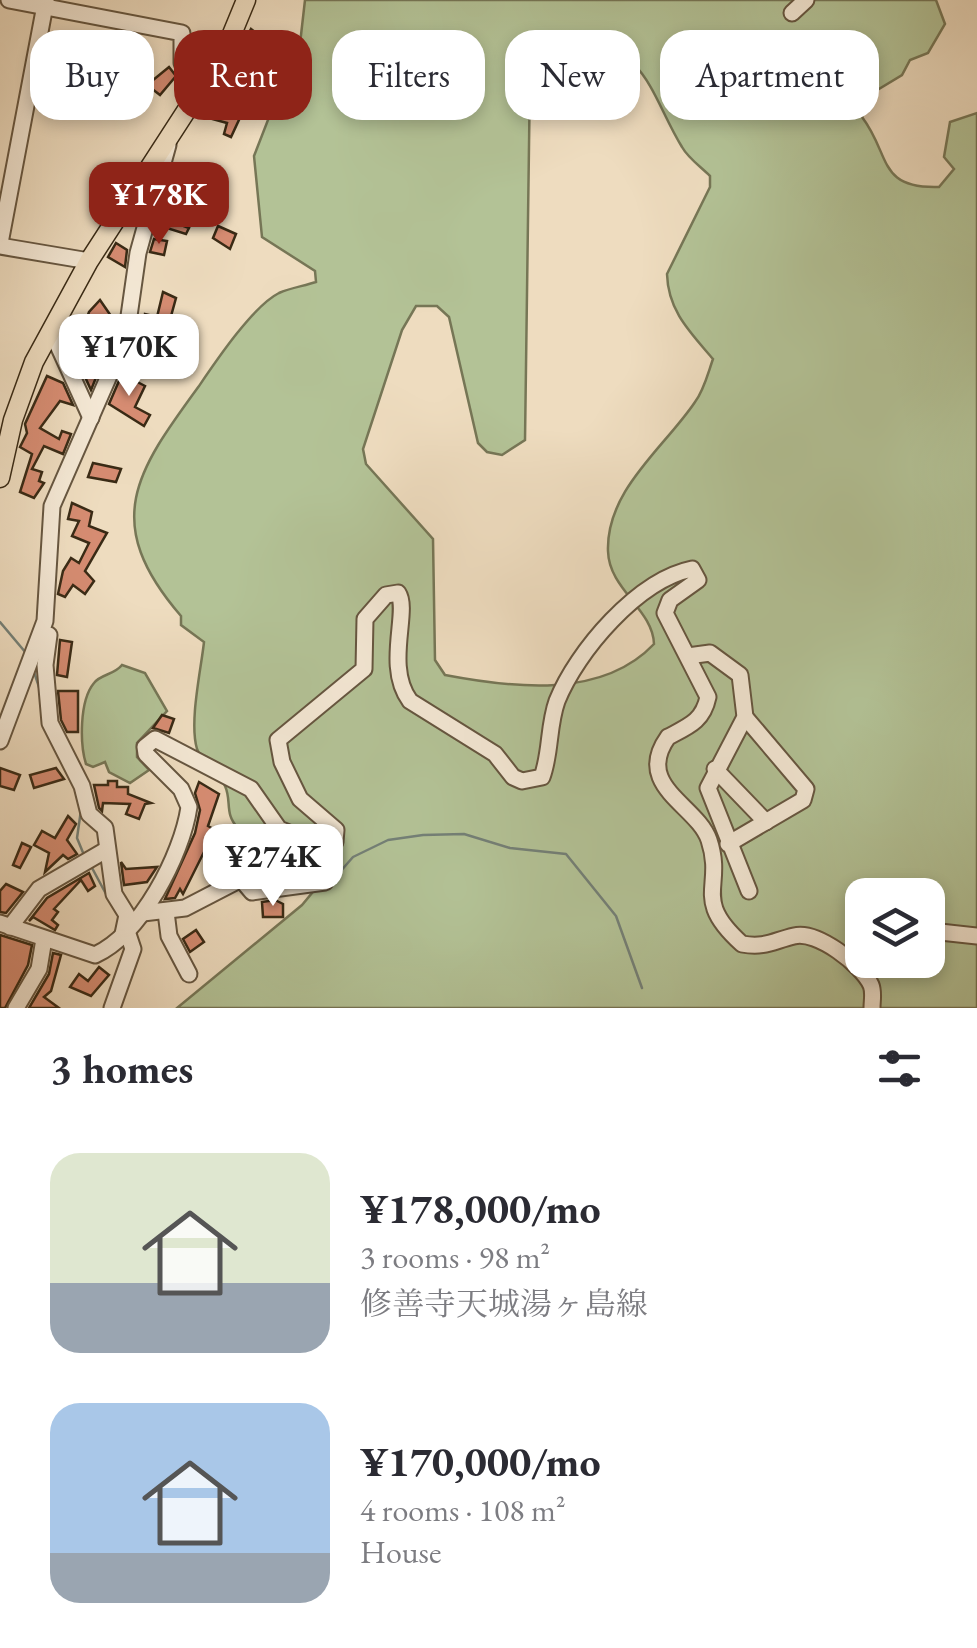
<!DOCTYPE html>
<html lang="en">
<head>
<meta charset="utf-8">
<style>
  :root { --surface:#fff; --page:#f7f7f7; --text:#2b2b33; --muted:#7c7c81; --accent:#8f2418 }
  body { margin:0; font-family:"EB Garamond","Noto Serif JP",serif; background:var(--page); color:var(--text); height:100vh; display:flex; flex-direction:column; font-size:38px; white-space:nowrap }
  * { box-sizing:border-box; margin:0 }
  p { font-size:32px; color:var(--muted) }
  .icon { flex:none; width:55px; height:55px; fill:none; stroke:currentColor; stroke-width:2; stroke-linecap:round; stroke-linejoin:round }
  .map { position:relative; height:1008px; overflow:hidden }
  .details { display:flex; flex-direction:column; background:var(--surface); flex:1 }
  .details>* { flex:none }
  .top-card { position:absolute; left:30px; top:30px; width:918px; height:90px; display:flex; gap:20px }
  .buttons { position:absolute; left:845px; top:878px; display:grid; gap:20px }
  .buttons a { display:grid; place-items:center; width:100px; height:100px; border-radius:20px; background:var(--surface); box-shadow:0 5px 15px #0003; font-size:50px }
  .price { position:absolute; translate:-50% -85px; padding:0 22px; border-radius:20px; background:#fff; color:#222; font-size:32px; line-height:65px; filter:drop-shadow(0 2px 5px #0008) }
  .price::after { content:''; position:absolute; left:50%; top:60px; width:30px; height:22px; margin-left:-15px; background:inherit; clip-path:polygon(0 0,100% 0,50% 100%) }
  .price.active { background:var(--accent); color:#fff }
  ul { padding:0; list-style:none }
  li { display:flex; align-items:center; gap:30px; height:250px; padding:0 50px }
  li span { display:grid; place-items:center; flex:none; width:280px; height:200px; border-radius:30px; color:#555 }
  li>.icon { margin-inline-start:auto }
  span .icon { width:120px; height:120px; fill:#fffc; stroke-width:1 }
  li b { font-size:42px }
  h2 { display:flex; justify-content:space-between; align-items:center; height:120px; padding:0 50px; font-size:42px }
  .chip { padding:0 35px; border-radius:30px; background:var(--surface); box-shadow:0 5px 15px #0003; font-size:35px; line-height:90px }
  .chip.active { background:var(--accent); color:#fff }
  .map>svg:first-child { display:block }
  .green { fill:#b3c296; stroke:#767656; stroke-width:2.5; fill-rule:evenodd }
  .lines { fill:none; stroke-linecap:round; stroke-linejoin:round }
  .stream { stroke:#748077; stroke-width:2.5 }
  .building { fill:#d68c72; stroke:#392a15; stroke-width:2.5 }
  .minor-casing { stroke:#665640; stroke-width:19 }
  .major-casing { stroke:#392a15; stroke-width:21 }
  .minor { stroke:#f4e8d5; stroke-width:15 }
  .major { stroke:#eedcbf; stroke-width:18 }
</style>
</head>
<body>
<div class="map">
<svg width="977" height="1008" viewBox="0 0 977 1008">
  <rect width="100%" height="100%" fill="#eedcbf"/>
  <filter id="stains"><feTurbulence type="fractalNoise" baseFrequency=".002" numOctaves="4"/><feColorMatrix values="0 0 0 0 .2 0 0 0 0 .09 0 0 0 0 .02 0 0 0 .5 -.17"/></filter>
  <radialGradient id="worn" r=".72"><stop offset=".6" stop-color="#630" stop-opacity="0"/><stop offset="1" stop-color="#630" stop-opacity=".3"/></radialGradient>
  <!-- green -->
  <g class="green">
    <path d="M305,0H936L945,24L928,53L910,60L902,75L869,95L862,117C891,155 877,189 939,187L954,169L944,157L950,122L977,113V1008H177L302,905L322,881C310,828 268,856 238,828C224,814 232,801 225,786C220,772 202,763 197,749C189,722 201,670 204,642L181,625V616C100,522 136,472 199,386C216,361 253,306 279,293C290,288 304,286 316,282L315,271L262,237L254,156L273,107L297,70ZM577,39C648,48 651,96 682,147C688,158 701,167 710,176V187L667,274C668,311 690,332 713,359C708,373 704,390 695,402C665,447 606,490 608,551C609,590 653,609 654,644C602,699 513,688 445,675L435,660L433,539L366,464L363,449L402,330L416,306H437L449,317L478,443L487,452L502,455L525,440L530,73L538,55ZM862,895H928V960H862Z"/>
    <path d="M122,665L145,673L167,711L137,743V757L149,770L130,783L109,772L105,762L93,767L86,764C80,745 79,701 94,683C101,674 114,675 122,665Z"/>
  </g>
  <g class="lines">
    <!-- stream -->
    <g class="stream">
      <path d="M0,622L26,653"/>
      <path d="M33,669L40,690"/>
      <path d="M81,810L77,838L84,855"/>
      <path d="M91,866L106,894"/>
      <path d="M325,876L339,873L353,857L388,840L423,835L464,834L510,848L566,854L616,916L642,988"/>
    </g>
  </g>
  <!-- building -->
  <g class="building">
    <path d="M251,29L264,39L249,63L265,73L257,86L228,72Z"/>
    <path d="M280,32L290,38L283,57L270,49Z"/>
    <path d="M169,67L176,76L160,95L147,85Z"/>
    <path d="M221,98L244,109L231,137L224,134L227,123L212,119Z"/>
    <path d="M188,174L198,177L190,206L164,202L171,177L185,182Z"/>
    <path d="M163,206L169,207L165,219L189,228L186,234L157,225Z"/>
    <path d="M218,226L236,234L230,249L213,238Z"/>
    <path d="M154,239L167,241L164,255L150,252Z"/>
    <path d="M116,243L127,250L125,267L108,257Z"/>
    <path d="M163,292L176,298L165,338H177L173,375L147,363L152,351L141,347L145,314L157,317Z"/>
    <path d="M100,300L111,316L100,329L114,336L109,347L97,341L89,353L76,349L89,312Z"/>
    <path d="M88,362L99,370L91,390L81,368Z"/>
    <path d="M122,374L145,386L135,407L150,415L144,426L109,404Z"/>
    <path d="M47,376L63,383L73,405L60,401L40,428L59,439L62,431L71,434L63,454L44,446L32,469L42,472L39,481L44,483L34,498L20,492L32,454L20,447L27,433L25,424Z"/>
    <path d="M93,463L121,469L116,482L88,477Z"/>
    <path d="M72,503L92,512L89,526L107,533L85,571L94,581L85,594L73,585L65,597L58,594L63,571L71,558L79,563L89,543L72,536L79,521L68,519Z"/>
    <path d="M60,640L72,642L67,677L57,675Z"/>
    <path d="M58,691H78V732H67L61,720Z"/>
    <path d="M162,715L174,719L169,733L153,728Z"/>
    <path d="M0,768L20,775L14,790L0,786Z"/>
    <path d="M56,768L64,779L34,788L30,775Z"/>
    <path d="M108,781H117V787H128V794L151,803L145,804L139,819L126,814L130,804L103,803L102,811L99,808L94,785H108Z"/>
    <path d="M199,782L219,794L208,826L215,830L183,894L180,889L175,898L165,899L195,833L200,810L195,793Z"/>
    <path d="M68,816L76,824L67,840L77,854L68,859L63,855L45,872L49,853L34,845L42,831L55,838Z"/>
    <path d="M225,838L238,839L241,861L224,860Z"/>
    <path d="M22,843L31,847L20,868L13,865Z"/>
    <path d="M290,850L291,857L303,856L304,870L282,876L277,851Z"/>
    <path d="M121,862L126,869L157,867L147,882L124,885Z"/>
    <path d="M89,873L95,886L88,891L81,880L54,909L58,912L52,920L58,925L55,930L33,917L29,921L47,898Z"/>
    <path d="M6,884L23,892L6,913L0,912V891Z"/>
    <path d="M275,900L283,904V917H263L262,902Z"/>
    <path d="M196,930L204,942L190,952L183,939Z"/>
    <path d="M0,935L32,945L28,965L5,1008H0Z"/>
    <path d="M53,953L61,955L51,991L44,997L59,1008H29L49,974Z"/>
    <path d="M99,967L109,975L91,996L70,987L79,974L88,981Z"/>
  </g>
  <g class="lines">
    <!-- minor casing -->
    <g class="minor-casing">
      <g id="minor">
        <path d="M9,0L182,33V63L194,86L190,104"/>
        <path d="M792,13L806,0"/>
        <path d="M0,243L46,0"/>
        <path d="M0,246L89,261"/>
        <path d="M51,330L91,418"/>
        <path d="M49,635L45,665L50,723L82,786L89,814L105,828L114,894L127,915L123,934"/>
        <path d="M688,656L710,653L740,675L745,717L708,788L749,891"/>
        <path d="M0,741L45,621L52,506L126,337L138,253L168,145"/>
        <path d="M715,769L766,822"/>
        <path d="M728,844L803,800L806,789L745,717"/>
        <path d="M166,912L169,936L189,974"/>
        <path d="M143,913L185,908L241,879L252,892L325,882"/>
        <path d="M0,923L95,955C141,934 182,855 189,807L181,789L146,754L145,747L155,739L251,789L279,829L315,844L335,842L336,830L300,799L282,762L278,740L364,669L365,619L386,595L398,593C410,611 384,666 410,701L495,754L513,777L522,781L542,777C551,753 548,726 557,701C577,651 638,580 692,569L698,580L670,600L665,613L708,697C703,721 689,726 668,737C633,786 697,805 709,840C725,888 691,898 742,944C765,948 773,941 794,936C817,930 862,965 871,985C874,992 872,1000 872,1008"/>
        <path d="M10,927L39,889L106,850"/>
        <path d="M931,931L977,936"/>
        <path d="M16,1008L39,969L44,939"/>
        <path d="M112,1008L133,949L127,931"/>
      </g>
    </g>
    <!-- major casing -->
    <g class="major-casing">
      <path id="major" d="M0,478L13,420L34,362L89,261L225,51L246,0"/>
    </g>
    <!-- minor -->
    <use href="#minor" class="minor"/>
    <!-- major -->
    <use href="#major" class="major"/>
  </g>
  <rect width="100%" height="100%" filter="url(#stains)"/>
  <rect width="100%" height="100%" fill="url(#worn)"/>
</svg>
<div class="buttons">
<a><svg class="icon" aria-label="layers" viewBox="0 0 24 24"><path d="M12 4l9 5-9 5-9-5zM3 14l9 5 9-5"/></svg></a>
</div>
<b class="price active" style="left:159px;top:247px">¥178K</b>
<b class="price" style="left:129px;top:399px">¥170K</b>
<b class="price" style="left:273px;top:909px">¥274K</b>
<div class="top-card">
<a class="chip">Buy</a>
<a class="chip active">Rent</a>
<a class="chip">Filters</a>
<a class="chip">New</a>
<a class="chip">Apartment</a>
</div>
</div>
<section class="details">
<h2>3 homes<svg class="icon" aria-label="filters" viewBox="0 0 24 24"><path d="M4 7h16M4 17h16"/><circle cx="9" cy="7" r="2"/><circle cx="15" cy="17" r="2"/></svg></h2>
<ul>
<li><span style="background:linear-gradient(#dfe7d0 65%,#9aa5b1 0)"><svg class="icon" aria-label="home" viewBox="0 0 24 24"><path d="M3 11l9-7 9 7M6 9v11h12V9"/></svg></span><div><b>¥178,000/mo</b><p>3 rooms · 98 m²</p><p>修善寺天城湯ヶ島線</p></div></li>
<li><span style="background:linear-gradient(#a9c7e8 75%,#9aa5b1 0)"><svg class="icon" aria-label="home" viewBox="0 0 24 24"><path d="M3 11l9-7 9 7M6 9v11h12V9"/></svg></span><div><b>¥170,000/mo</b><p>4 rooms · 108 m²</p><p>House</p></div></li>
</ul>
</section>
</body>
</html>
